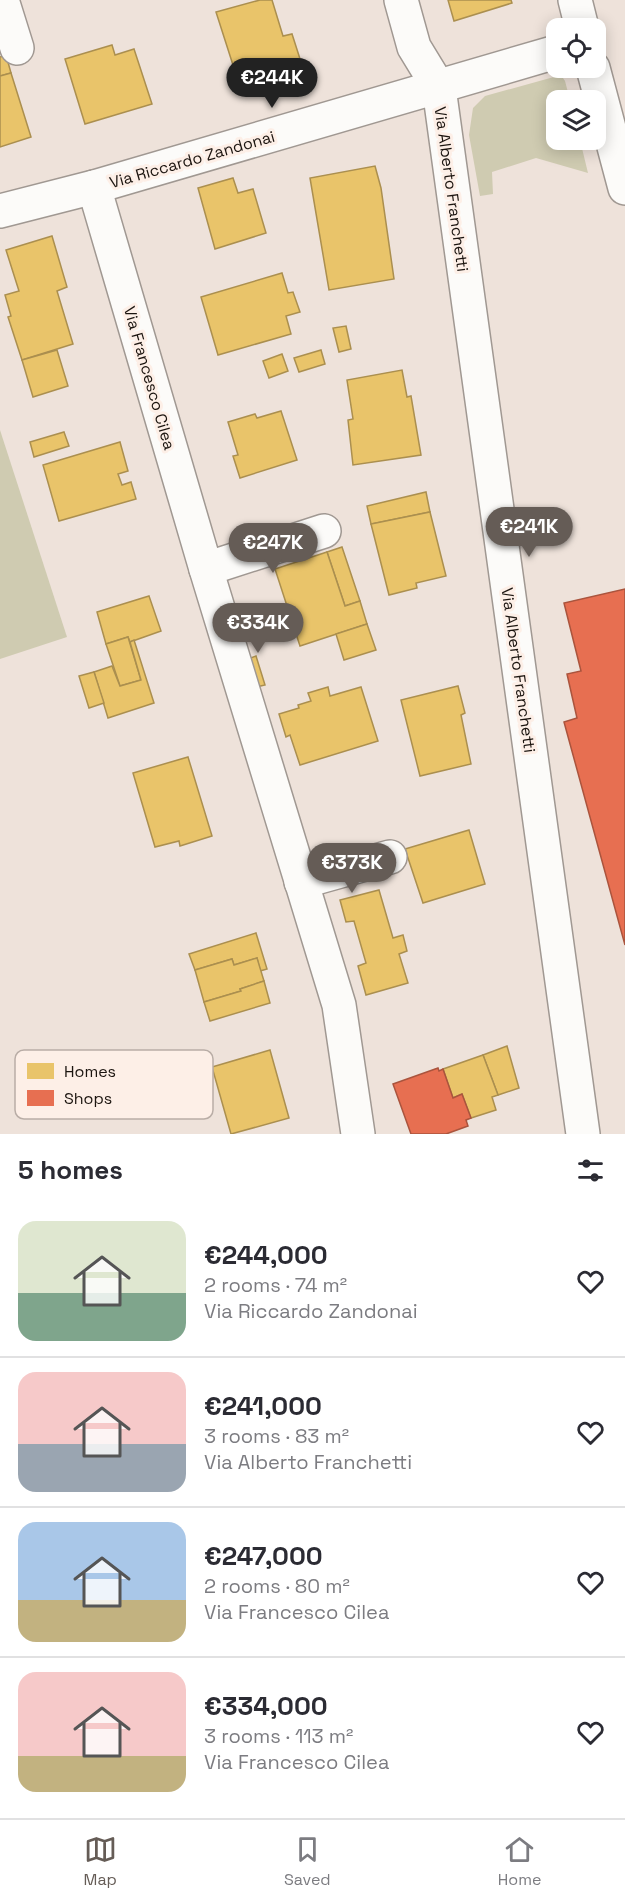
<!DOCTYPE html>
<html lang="en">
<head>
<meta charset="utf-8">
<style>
  :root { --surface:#fff; --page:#f7f7f7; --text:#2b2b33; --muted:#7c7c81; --line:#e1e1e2; --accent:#655c56 }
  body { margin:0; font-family:"Space Grotesk",sans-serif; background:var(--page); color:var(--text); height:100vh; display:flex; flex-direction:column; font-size:22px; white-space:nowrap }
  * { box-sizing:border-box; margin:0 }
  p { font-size:20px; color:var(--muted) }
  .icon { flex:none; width:33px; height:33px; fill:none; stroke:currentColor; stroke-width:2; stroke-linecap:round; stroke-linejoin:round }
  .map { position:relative; height:1134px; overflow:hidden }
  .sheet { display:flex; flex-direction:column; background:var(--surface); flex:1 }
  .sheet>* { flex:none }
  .controls { position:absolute; left:546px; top:18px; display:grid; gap:12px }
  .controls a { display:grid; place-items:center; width:60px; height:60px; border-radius:12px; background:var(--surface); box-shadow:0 3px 15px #0003; font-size:30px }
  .price { position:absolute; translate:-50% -51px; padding:0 14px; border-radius:21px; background:var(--accent); color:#fff; font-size:20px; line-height:39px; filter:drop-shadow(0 2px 3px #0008) }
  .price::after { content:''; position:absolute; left:50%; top:36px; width:18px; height:14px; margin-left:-9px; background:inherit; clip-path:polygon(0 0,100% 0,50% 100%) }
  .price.active { background:#222; color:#fff }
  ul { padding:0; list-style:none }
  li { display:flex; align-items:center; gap:18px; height:150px; padding:0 18px }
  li+li { border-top:2px solid var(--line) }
  li span { display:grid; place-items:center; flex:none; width:168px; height:120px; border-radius:18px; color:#555 }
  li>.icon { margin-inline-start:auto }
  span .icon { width:72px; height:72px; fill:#fffc; stroke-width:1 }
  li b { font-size:26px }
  h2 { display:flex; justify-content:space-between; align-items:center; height:72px; padding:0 18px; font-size:26px }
  .dock { display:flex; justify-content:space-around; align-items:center; height:84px; border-top:2px solid var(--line); background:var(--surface); font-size:16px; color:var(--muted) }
  .dock a { display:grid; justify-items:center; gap:3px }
  .dock .active { color:var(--accent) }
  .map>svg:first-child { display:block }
  .green { fill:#cfcbb1 }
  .homes { fill:#e9c46a; stroke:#ab8f4f; stroke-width:1.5 }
  .shops { fill:#e76f51; stroke:#aa543d; stroke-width:1.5 }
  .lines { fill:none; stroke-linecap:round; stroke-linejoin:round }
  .minor-casing { stroke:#a09892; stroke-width:36 }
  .tertiary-casing { stroke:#a09892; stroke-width:36 }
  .minor { stroke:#fcfbf9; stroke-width:33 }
  .tertiary { stroke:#fcfbf9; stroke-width:33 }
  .labels { text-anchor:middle; stroke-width:6; stroke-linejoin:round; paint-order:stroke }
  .street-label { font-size:16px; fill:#1b140f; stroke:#fdefe7 }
  .key { fill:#fdefe7; stroke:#b9ada6; stroke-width:1.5 }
  .key-label { font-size:16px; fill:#1b140f }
</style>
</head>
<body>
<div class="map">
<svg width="625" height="1134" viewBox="0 0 625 1134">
  <rect width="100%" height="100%" fill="#eee2da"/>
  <!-- green -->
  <g class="green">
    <path d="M561,75L565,81L570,100H556V140H580L588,173L536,158L492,172L493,194L480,196L469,135L473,108L485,96Z"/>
    <path d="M0,430L67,637L0,659Z"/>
  </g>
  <!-- homes -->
  <g class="homes">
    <path d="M260,0H272L283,36L292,34L301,62L296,63L299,73L241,90L216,12Z"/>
    <path d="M448,0H511L512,3L454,21Z"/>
    <path d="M112,45L115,55L134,49L152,104L85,124L65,59Z"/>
    <path d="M6,55L11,73L0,76V57Z"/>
    <path d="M11,73L31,137L0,147V76Z"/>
    <path d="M375,166L381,188L394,279L329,290L310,178Z"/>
    <path d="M233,178L238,193L253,189L266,233L215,249L198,188Z"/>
    <path d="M52,236L67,287L57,291L73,344L22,360L8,317L11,316L5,295L19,291L6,250Z"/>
    <path d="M282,273L288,293L293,292L300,312L286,316L291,334L218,355L201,297Z"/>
    <path d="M346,326L351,349L339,352L333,328Z"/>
    <path d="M57,350L68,386L33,397L22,360Z"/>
    <path d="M321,350L325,364L299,372L294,358Z"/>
    <path d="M282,354L288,371L269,378L263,361Z"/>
    <path d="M402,370L407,397L411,396L421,455L353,465L348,420L353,419L347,380Z"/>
    <path d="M281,411L297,460L240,478L233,456L238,455L228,422L255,414L257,418Z"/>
    <path d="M64,432L69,446L34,457L30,442Z"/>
    <path d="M120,442L128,471L118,474L122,485L131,482L136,499L59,521L43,465Z"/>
    <path d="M426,492L430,512L371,524L367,506Z"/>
    <path d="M430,512L446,576L416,583L417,588L389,595L371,524Z"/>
    <path d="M342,547L360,601L345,606L327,552Z"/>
    <path d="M327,552L345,606L360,601L367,624L300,646L275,569Z"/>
    <path d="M149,596L161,631L130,642L128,637L106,644L97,612Z"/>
    <path d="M367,624L376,650L344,660L336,634Z"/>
    <path d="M128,637L141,680L120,686L106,644Z"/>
    <path d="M134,640L154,703L108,718L94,672L112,666L120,686L141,680L130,642Z"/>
    <path d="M256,656L265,685L256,687L248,659Z"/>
    <path d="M94,672L104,703L89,708L79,676Z"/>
    <path d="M458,686L465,713L461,715L471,764L420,776L401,700Z"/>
    <path d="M328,687L330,696L361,687L378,741L300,765L290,735L286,737L279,714L299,708L298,705L311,701L308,693Z"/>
    <path d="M188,757L212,836L180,846L179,841L155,847L133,773Z"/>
    <path d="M469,830L485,884L423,903L405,849Z"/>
    <path d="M379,890L393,938L403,935L407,951L399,954L408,983L366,995L358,966L366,963L354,921L346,922L340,900Z"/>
    <path d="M256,933L267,969L260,971L257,958L234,965L232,959L195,970L189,954Z"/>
    <path d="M257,958L264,981L240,989L241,991L204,1002L195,970L232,959L234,965Z"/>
    <path d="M264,981L270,1003L210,1021L204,1002L241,991L240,989Z"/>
    <path d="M507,1046L519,1088L498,1095L483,1055Z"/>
    <path d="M270,1050L289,1118L231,1134L212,1067Z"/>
    <path d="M483,1055L498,1095L492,1097L496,1110L471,1118L462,1094L453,1098L443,1069Z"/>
  </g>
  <!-- shops -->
  <g class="shops">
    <path d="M625,589V945L564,722L577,718L567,674L581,671L564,603Z"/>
    <path d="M438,1068L439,1071L443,1069L453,1098L462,1094L471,1118L466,1120L468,1126L446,1134H411L393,1084Z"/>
  </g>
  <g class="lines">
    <!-- minor casing -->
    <g class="minor-casing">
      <g id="minor">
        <path d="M2,0L17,48"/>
        <path d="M401,0L414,47L439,88L583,1134"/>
        <path d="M94,187L206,569L339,1005L358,1134"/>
        <path d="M0,211L94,187L556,52"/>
        <path d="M206,569L324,531"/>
        <path d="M301,882L390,857"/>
      </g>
    </g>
    <!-- tertiary casing -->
    <g class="tertiary-casing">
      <g id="tertiary">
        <path d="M575,0L582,28"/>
        <path d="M593,68L625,188"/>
      </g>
    </g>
    <!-- minor -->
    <use href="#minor" class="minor"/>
    <!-- tertiary -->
    <use href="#tertiary" class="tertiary"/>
  </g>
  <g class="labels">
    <!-- street labels -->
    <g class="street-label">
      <text transform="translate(192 159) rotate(-16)" y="6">Via Riccardo Zandonai</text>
      <text transform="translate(452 189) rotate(82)" y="6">Via Alberto Franchetti</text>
      <text transform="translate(150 378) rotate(74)" y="6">Via Francesco Cilea</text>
      <text transform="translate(519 670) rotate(82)" y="6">Via Alberto Franchetti</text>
    </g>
  </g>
  <!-- legend -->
  <rect x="15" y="1050" width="198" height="69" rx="9" class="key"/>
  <rect x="27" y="1063" width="27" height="16" fill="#e9c46a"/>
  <rect x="27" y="1090" width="27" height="16" fill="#e76f51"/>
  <g class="key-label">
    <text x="64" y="1077">Homes</text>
    <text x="64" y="1104">Shops</text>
  </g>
</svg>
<div class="controls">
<a><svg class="icon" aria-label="locate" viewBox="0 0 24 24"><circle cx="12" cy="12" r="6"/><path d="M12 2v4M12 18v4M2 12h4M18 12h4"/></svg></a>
<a><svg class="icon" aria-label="layers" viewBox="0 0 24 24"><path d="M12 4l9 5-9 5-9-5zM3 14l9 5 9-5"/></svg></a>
</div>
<b class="price active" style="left:272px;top:109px">€244K</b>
<b class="price" style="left:529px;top:558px">€241K</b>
<b class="price" style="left:273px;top:574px">€247K</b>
<b class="price" style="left:258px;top:654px">€334K</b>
<b class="price" style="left:352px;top:894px">€373K</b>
</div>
<section class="sheet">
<h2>5 homes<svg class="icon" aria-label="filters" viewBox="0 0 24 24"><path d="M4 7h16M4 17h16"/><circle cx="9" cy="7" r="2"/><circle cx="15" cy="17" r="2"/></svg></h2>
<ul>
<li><span style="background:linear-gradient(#dfe7d0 60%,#7fa58c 0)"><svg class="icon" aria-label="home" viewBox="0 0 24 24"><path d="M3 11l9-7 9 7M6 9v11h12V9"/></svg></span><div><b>€244,000</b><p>2 rooms · 74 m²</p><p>Via Riccardo Zandonai</p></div><svg class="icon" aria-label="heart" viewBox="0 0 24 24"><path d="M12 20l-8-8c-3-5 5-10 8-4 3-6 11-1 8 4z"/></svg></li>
<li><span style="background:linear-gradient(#f6c9c9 60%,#9aa5b1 0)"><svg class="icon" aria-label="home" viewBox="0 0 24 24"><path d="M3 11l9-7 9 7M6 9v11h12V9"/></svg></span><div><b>€241,000</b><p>3 rooms · 83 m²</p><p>Via Alberto Franchetti</p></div><svg class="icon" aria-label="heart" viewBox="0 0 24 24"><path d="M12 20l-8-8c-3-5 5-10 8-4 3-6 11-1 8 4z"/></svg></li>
<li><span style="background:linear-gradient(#a9c7e8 65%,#c2b280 0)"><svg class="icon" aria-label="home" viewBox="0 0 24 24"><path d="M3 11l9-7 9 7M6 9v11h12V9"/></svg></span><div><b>€247,000</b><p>2 rooms · 80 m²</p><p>Via Francesco Cilea</p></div><svg class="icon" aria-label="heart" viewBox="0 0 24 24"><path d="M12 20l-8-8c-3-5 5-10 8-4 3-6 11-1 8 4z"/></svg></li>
<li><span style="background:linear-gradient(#f6c9c9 70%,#c2b280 0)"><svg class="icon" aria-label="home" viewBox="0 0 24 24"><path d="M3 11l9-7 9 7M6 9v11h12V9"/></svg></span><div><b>€334,000</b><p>3 rooms · 113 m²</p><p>Via Francesco Cilea</p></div><svg class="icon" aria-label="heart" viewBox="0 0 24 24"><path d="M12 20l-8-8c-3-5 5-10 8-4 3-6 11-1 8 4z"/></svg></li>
</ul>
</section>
<nav class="dock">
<a class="active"><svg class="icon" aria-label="map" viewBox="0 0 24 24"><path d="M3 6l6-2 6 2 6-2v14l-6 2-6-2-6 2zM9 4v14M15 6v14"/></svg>Map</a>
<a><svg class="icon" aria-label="saved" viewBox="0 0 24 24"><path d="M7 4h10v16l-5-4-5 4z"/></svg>Saved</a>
<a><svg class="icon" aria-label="home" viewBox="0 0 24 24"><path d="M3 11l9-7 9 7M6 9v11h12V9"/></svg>Home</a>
</nav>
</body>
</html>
